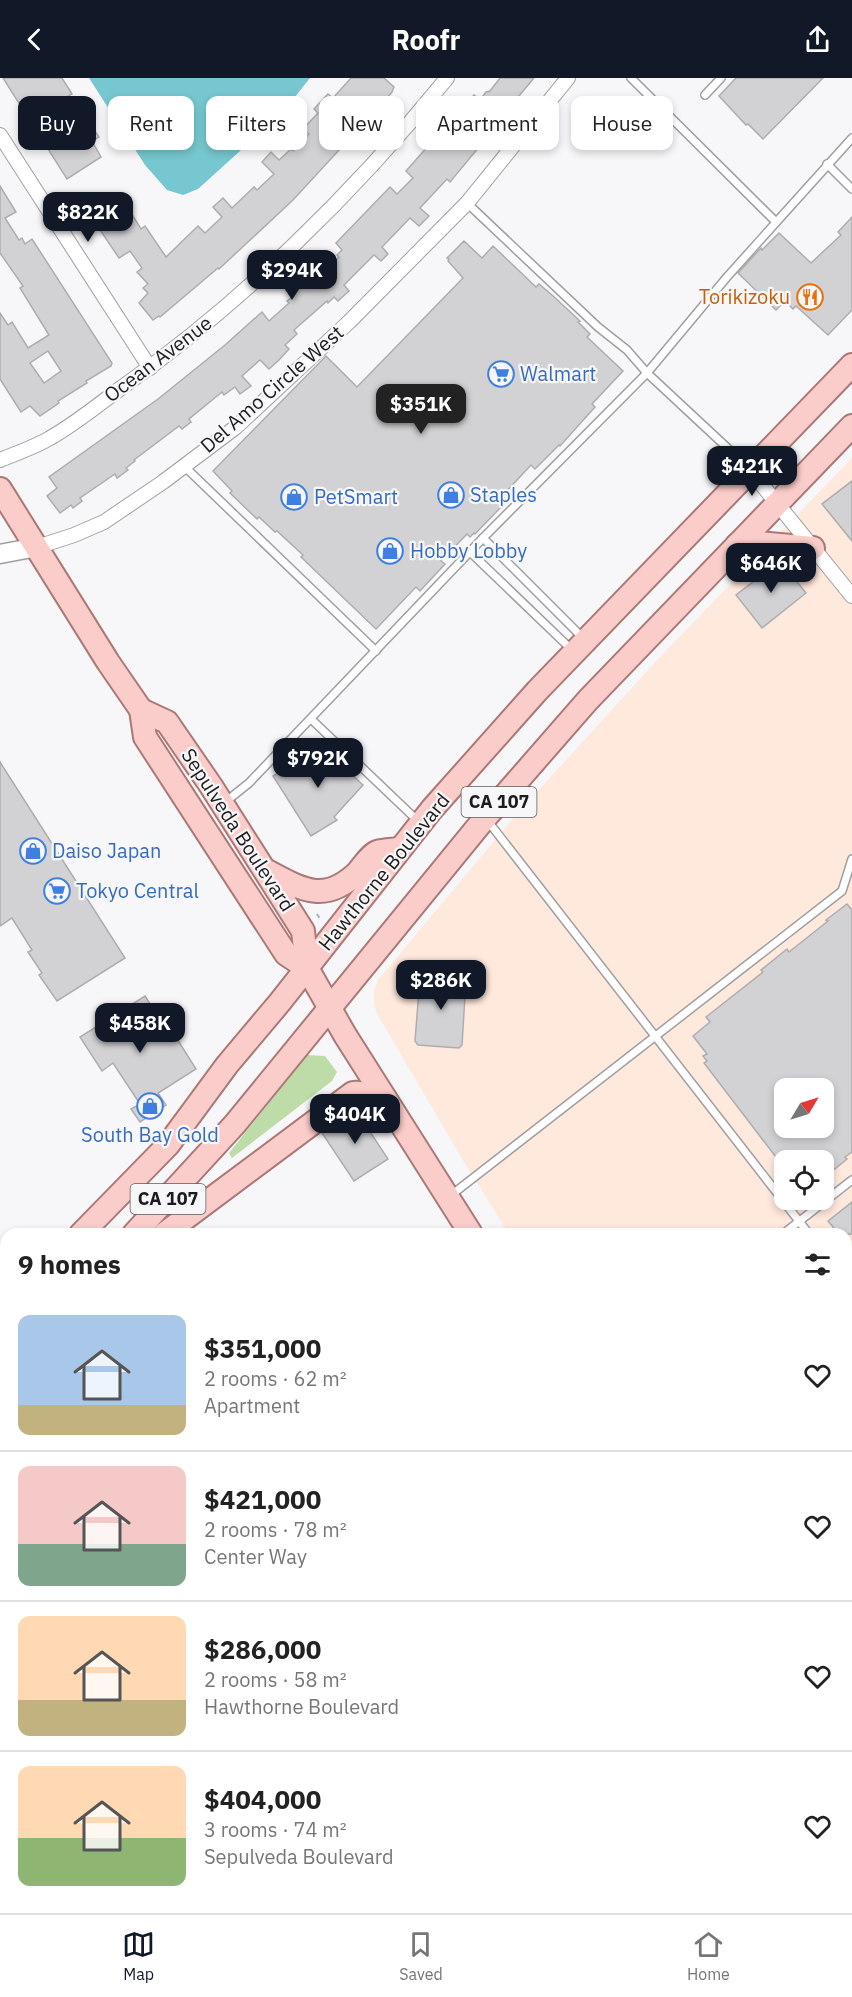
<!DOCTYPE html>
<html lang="en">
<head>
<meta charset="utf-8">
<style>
  :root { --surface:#fff; --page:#f2f2f2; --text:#222; --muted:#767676; --line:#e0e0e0; --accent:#111827 }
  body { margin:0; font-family:"IBM Plex Sans",sans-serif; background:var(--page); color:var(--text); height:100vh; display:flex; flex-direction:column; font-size:22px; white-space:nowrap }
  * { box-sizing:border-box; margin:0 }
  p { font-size:20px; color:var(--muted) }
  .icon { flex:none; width:33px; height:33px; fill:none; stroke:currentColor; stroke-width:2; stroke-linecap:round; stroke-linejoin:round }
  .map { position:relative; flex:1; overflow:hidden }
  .panel { position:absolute; left:0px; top:1150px; width:852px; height:686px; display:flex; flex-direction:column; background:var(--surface); border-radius:18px 18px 0 0; box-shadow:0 3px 9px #0003 }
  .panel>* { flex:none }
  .banner { position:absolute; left:18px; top:18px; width:816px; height:54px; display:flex; gap:12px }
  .needle { width:39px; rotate:52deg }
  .tools { position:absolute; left:774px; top:1000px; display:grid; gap:12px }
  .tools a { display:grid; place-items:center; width:60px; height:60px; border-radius:12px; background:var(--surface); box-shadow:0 3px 9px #0003; font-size:30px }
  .price { position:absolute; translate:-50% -51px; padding:0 14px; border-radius:12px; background:var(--accent); color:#fff; font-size:20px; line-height:39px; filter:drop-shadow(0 2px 3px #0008) }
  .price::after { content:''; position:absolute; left:50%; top:36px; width:18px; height:14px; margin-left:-9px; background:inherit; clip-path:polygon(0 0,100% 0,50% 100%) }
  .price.active { background:#222; color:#fff }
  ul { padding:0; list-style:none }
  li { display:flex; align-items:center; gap:18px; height:150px; padding:0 18px }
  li+li { border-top:2px solid var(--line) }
  li span { display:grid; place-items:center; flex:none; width:168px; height:120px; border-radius:12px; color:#555 }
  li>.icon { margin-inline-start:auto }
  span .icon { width:72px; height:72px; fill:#fffc; stroke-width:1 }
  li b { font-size:26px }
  h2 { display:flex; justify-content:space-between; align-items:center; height:72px; padding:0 18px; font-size:26px }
  .tag { padding:0 21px; border-radius:12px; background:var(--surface); box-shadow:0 3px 9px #0003; font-size:21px; line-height:54px }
  .tag.active { background:var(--accent); color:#fff }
  header { display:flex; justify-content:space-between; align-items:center; height:78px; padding:0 18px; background:var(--accent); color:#fff; font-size:27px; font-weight:800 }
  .menu { display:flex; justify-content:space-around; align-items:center; height:84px; border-top:2px solid var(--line); background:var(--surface); font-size:16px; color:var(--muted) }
  .menu a { display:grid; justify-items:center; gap:3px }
  .menu .active { color:var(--accent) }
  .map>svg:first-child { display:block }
  .commercial { fill:#ffe8dc; fill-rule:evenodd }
  .green { fill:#bddca7 }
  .water { fill:#76c7cf }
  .building { fill:#d2d2d5; stroke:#adadaf; stroke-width:1.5; fill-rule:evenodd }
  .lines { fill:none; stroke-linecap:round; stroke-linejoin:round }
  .service-casing { stroke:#9f9fa1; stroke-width:10 }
  .minor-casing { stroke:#9f9fa1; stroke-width:16 }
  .tertiary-casing { stroke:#9f9fa1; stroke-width:21 }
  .primary-casing { stroke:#aa7977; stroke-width:26 }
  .path { stroke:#b0b0b2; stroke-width:2; stroke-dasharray:4.5 3; stroke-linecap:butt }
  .service { stroke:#fff; stroke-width:7 }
  .minor { stroke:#fff; stroke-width:14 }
  .tertiary { stroke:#fff; stroke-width:18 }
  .primary { stroke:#facdca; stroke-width:22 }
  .labels { text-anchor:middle; stroke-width:4.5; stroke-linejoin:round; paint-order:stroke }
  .shield { fill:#f7f7f9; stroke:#5e5e5f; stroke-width:1.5 }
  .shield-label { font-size:18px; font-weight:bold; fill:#1c1c1d }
  .food-label { font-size:20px; fill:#c56008; stroke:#f7f7f9; text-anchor:end }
  .street-label { font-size:20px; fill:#1c1c1d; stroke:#f7f7f9 }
  .shop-label { font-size:20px; fill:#366cbe; stroke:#f7f7f9; text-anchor:start }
</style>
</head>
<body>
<header><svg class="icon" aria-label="back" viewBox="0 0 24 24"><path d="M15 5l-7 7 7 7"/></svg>Roofr<svg class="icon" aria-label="share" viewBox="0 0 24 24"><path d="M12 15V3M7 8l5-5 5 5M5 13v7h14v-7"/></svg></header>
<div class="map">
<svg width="852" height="1835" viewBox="0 0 852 1835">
  <rect width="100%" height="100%" fill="#f7f7f9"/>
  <!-- commercial -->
  <path class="commercial" d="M852,380V1567L846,1572V1156H509L464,1084L376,934L374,923V912L378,902L515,738L660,579ZM784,1011H824V1050H784ZM784,1083H824V1122H784Z"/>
  <!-- green -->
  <path class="green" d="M307,977L325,978L337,994L332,1003L232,1080L229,1075Z"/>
  <!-- water -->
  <path class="water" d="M89,0H310L283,34L198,111L183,117L167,112L145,87Z"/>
  <!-- building -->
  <g class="building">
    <path d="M3,0H62L72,16L68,18L88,49L91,47L99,59L92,63L101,79L67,101Z"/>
    <path d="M351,0H384L394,9L392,14L362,49L360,47L355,53L350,48L334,64L340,71L293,122L219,191L218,190L160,239L159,238L153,242L139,225L148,215L143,210L148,206L137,194L142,190L130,173L119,180L92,140L117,124L119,128L125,125L141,151L145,148L166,179L198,148L205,155L222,139L213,129L223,120L232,130L254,109L257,112L274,96L262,84L271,74L279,82L291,71L293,73L309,56L303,51L318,35L314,31L328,16L333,20Z"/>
    <path d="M500,0H534L509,30L512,32L495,52L494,51L450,104L447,101L420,130L429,138L419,148L410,140L382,169L388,176L381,183L374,177L344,207L349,213L338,223L334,219L328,225L327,223L294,252L297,256L285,267L289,271L279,282L269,291L260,282L242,298L251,308L240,316L235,309L224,317L222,314L189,341L191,344L182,351L179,348L134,382L135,383L126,390L128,392L117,400L115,396L80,420L82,423L73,430L71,427L60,435L47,418L57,410L49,399L158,321L225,267L262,234L269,243L289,225L287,223L292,219L286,212L310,190L319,199L339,179L337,177L342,172L336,165L390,109L397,116L413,100L406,93L460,32L474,17L480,22L486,14L490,13Z"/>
    <path d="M736,0H823L763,61L748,46L746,47L719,18Z"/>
    <path d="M0,108L16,134L5,140L19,162L22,160L25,166L32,161L112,285L111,288L86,303L87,305L58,323L59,325L40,338L30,328L21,334L0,301V235L8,247L12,244L28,270L49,257L20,210L23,208L0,175ZM48,273L61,293L44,305L30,285Z"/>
    <path d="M852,139V232L828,257L796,228L793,231L785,223L776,232L738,195L761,170L762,172L779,155L811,185L841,157L838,154Z"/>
    <path d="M464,163L482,180L493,168L536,209L539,206L552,217L580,243L578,244L590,256L587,259L623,293L592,326L595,329L560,368L559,367L535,391L531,387L502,418L506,421L501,426L503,427L475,456L474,455L470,459L467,456L441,483L445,486L420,513L416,509L376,551L301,479L303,477L277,453L275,454L259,439L257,441L230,415L232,413L213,393L326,278L357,309L463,200L448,183L449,181L447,180Z"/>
    <path d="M852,403V463L822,426Z"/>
    <path d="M780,483L806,515L762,550L736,517Z"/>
    <path d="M318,665L363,707L334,739L337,742L311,758L273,698L285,691L289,695Z"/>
    <path d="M0,684L125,880L57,923L39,897L42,895L28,874L32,872L12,840L0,848Z"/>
    <path d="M847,826L852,832V1074L845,1079L847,1081L824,1100V1083H779L704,985L707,983L703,978L707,976L693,958L710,944L706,939L763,894L761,892L787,871L789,874L828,843L826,842ZM784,1011H824V1050H784Z"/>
    <path d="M425,893L437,894L436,897L465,899L464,901H466L462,967L459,970L418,967L415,963L420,899L424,897Z"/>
    <path d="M145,918L171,959L174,956L196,991L158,1015L166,1027L140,1044L131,1031L140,1026L113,985L102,993L80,959Z"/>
    <path d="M355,1031L388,1081L354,1103L322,1055Z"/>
    <path d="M852,1124V1156H839L828,1143Z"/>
  </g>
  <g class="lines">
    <!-- service casing -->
    <g class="service-casing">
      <g id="service">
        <path d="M631,0L776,144"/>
        <path d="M705,17L721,0"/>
        <path d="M827,86L852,111"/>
        <path d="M467,125L598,249L627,272L647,295L749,390"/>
        <path d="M184,388L376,573"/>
        <path d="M483,460L584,561"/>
        <path d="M470,474L572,572"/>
        <path d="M311,641L419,744"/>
        <path d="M224,725L249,705L483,460L647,295L727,199L852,60"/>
        <path d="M487,742L809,1156"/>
        <path d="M450,1118L842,813L852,781"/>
        <path d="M783,1156L852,1102"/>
        <path d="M846,1203L852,1210"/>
        <path d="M846,1427L852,1435"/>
      </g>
    </g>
    <!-- minor casing -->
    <g class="minor-casing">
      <g id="minor">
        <path d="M0,57L150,290"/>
        <path d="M0,382C17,375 35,369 50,360C75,346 98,327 121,310C241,226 355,114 447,0"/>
        <path d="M750,392L852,518"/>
        <path d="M37,469L74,457L104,444L163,404L236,349L349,244L467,125L568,0"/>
        <path d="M0,1426L6,1435"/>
        <path d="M0,1775L6,1785"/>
        <path d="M34,1830L37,1835"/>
        <path d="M263,1830L268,1835"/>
        <path d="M467,1830L470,1835"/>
        <path d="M637,1830L638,1835"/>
        <path d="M800,1835L807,1830"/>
      </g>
    </g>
    <!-- tertiary casing -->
    <g class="tertiary-casing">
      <g id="tertiary">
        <path d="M0,476L37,469"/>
        <path d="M846,1603L852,1598"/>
        <path d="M296,1835L303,1830"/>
      </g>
    </g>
    <!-- primary casing -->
    <g class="primary-casing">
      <g id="primary">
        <path d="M0,411L108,584L141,632L145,659L286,876L307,890"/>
        <path d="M737,467L760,465L813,470"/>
        <path d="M141,632L167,644L211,708L303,853L307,890L345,957L471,1156"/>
        <path d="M265,792C301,811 324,827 358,794C363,788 370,777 377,774C384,772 393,772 400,771"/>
        <path d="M81,1156L168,1067L227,987L280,924L432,731L537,613L852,287"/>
        <path d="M134,1156L235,1046L485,740L588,622L852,348"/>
        <path d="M164,1156L353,1015C366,1013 379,1026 389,1033"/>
        <path d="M0,1228L6,1223"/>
        <path d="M0,1276L6,1271"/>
        <path d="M846,1748L848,1761L852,1767"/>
      </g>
    </g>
    <!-- path -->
    <path class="path" d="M317,836L320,841"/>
    <!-- service -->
    <use href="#service" class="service"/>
    <!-- minor -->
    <use href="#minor" class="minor"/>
    <!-- tertiary -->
    <use href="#tertiary" class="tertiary"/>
    <!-- primary -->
    <use href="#primary" class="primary"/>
  </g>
  <!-- icons -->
  <defs>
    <g id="restaurant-ring" transform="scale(1.35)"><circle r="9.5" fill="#f7f7f9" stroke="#e8710a" stroke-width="1.5"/><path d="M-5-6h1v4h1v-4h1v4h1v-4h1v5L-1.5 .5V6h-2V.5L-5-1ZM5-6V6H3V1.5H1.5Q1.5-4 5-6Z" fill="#e8710a"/></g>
    <g id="supermarket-ring" transform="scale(1.35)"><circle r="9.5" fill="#f7f7f9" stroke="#3f7fe0" stroke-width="1.5"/><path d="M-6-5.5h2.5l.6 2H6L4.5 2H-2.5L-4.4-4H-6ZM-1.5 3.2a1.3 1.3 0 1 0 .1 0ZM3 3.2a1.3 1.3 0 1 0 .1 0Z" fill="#3f7fe0"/></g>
    <g id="shop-ring" transform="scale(1.35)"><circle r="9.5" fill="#f7f7f9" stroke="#3f7fe0" stroke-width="1.5"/><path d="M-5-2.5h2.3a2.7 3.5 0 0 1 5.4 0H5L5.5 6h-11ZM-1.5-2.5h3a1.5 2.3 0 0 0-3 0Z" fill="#3f7fe0"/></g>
  </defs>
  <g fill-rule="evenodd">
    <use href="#restaurant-ring" x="810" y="219"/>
    <use href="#supermarket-ring" x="501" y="296"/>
    <use href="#shop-ring" x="451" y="417"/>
    <use href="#shop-ring" x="294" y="419"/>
    <use href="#shop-ring" x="390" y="473"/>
    <use href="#shop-ring" x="33" y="773"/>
    <use href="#supermarket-ring" x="57" y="813"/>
    <use href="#shop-ring" x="150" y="1028"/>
  </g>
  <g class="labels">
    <!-- shield labels -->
    <g class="shield">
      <rect x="461.5" y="709" width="75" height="30" rx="4.5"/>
      <rect x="130.5" y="1106" width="75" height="30" rx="4.5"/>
    </g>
    <g class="shield-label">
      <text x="499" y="730">CA 107</text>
      <text x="168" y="1127">CA 107</text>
    </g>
    <!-- food labels -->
    <g class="food-label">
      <text x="790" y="226">Torikizoku</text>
    </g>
    <!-- street labels -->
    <g class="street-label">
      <text transform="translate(158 281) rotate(-37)" y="7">Ocean Avenue</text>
      <text transform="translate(272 311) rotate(-41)" y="7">Del Amo Circle West</text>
      <text transform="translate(238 752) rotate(57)" y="7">Sepulveda Boulevard</text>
      <text transform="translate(384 794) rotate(-51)" y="7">Hawthorne Boulevard</text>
    </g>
    <!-- shop labels -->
    <g class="shop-label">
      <text x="520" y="303">Walmart</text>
      <text x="470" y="424">Staples</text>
      <text x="314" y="426">PetSmart</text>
      <text x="410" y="480">Hobby Lobby</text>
      <text x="52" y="780">Daiso Japan</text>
      <text x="76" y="820">Tokyo Central</text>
      <text x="150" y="1064" text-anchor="middle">South Bay Gold</text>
    </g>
  </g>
</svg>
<div class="tools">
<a><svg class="needle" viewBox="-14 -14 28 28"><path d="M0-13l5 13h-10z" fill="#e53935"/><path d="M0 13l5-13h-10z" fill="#767676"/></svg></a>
<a><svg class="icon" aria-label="locate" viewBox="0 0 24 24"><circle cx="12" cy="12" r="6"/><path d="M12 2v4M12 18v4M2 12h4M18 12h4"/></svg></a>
</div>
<b class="price" style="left:88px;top:165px">$822K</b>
<b class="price" style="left:292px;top:223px">$294K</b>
<b class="price active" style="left:421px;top:357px">$351K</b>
<b class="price" style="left:752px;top:419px">$421K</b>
<b class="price" style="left:771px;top:516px">$646K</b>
<b class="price" style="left:318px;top:711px">$792K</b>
<b class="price" style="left:441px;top:933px">$286K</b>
<b class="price" style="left:140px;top:976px">$458K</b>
<b class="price" style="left:355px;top:1067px">$404K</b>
<div class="banner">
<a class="tag active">Buy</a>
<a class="tag">Rent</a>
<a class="tag">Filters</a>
<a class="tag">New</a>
<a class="tag">Apartment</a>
<a class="tag">House</a>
</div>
<section class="panel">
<h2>9 homes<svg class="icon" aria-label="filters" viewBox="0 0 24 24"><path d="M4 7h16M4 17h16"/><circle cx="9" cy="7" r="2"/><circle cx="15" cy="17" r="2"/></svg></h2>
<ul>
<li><span style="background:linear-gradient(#a9c7e8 75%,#c2b280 0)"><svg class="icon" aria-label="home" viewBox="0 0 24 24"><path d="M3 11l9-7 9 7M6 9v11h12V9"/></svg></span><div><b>$351,000</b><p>2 rooms · 62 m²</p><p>Apartment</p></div><svg class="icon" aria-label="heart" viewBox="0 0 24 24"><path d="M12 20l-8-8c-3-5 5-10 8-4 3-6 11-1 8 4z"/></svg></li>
<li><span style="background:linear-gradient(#f6c9c9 65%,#7fa58c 0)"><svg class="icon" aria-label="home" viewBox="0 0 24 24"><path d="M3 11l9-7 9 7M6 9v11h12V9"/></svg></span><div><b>$421,000</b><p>2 rooms · 78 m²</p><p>Center Way</p></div><svg class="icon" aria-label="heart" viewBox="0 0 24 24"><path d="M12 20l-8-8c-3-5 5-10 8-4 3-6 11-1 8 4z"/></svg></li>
<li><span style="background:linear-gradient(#ffd9b3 70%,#c2b280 0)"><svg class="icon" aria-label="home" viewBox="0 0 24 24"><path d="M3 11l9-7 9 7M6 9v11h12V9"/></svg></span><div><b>$286,000</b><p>2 rooms · 58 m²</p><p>Hawthorne Boulevard</p></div><svg class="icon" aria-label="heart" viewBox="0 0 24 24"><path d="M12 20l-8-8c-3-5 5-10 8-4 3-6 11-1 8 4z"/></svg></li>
<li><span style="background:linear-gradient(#ffd9b3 60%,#8fb573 0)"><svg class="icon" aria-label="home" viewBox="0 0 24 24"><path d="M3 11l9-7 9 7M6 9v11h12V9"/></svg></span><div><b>$404,000</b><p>3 rooms · 74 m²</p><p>Sepulveda Boulevard</p></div><svg class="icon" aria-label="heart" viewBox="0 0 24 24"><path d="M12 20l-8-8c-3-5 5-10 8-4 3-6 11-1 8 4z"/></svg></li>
</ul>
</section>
</div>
<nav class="menu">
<a class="active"><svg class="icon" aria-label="map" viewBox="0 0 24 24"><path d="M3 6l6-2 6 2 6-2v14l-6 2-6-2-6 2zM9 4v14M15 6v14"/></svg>Map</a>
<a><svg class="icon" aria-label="saved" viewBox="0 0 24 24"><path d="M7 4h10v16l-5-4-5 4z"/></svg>Saved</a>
<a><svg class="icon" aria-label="home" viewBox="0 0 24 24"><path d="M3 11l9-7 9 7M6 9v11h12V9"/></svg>Home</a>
</nav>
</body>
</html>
